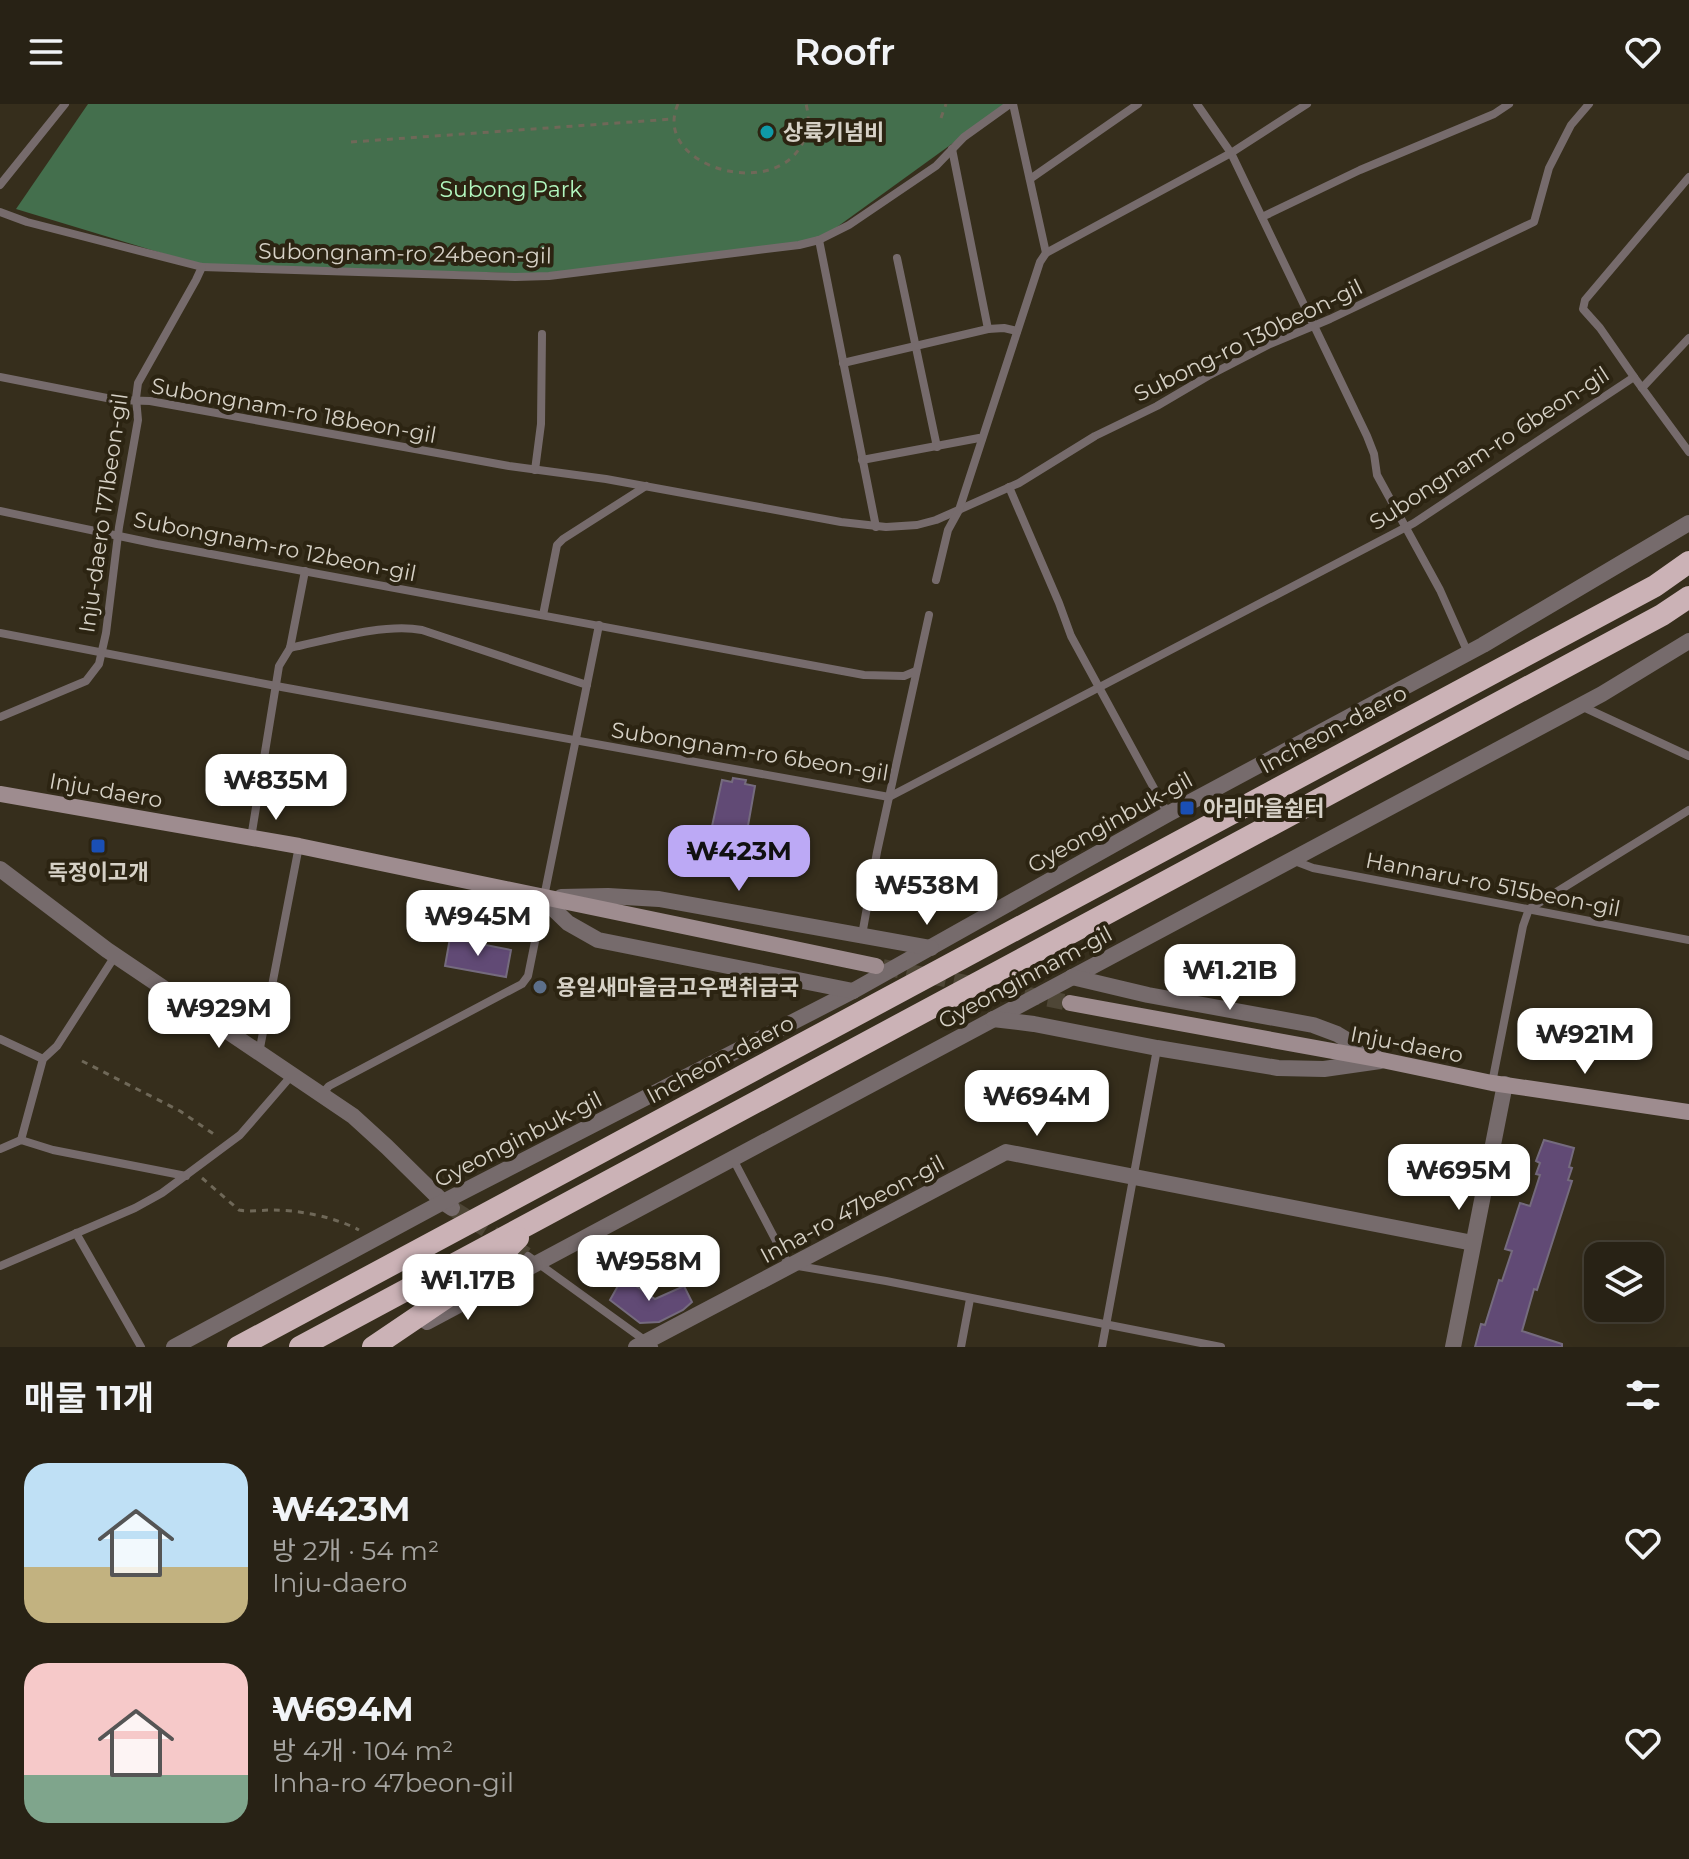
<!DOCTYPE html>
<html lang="ko">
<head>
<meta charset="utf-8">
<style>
  :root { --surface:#282215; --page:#342f22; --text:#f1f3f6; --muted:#a5a4a0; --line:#443f34; --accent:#bca9f5 }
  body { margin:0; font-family:Montserrat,"Noto Sans KR",sans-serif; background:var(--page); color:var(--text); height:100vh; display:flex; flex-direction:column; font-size:30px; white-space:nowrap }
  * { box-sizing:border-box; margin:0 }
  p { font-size:26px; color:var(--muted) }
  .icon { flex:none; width:44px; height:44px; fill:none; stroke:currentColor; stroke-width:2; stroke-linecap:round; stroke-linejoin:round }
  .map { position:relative; height:1243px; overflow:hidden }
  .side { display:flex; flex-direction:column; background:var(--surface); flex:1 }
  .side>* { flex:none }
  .controls { position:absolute; left:1584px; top:1138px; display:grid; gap:16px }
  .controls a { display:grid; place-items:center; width:80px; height:80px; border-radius:16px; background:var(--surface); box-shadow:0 8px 32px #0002,0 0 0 2px var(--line); font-size:40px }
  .price { position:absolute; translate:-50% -68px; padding:0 18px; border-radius:16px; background:#fff; color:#222; font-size:26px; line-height:52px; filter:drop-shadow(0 2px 4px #0008) }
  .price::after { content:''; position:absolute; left:50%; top:48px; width:24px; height:18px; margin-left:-12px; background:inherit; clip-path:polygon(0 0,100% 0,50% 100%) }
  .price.selected { background:var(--accent); color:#111 }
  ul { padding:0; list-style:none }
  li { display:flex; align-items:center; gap:24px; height:200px; padding:0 24px }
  li span { display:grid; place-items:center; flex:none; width:224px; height:160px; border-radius:24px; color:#555 }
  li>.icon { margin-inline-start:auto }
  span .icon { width:96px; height:96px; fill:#fffc; stroke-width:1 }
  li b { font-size:34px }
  h2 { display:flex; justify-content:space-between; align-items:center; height:96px; padding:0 24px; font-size:34px }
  header { display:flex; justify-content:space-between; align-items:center; height:104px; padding:0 24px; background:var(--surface); font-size:36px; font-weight:600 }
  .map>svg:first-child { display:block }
  .forest { fill:#446f4d }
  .building { fill:#614a75; stroke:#756b7e; stroke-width:2 }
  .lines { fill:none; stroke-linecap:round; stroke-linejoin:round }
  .minor-tunnel { stroke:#4e4636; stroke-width:16; stroke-dasharray:16 8; stroke-linecap:butt }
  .secondary-tunnel { stroke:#4e4636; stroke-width:16; stroke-dasharray:16 8; stroke-linecap:butt }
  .path { stroke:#6f6858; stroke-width:3; stroke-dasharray:6 6; stroke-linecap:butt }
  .service { stroke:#766b6c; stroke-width:8 }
  .minor { stroke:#766b6c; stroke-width:16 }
  .tertiary { stroke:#766b6c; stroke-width:16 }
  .secondary { stroke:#9e8c8f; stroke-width:16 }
  .trunk { stroke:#cbb2b6; stroke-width:22 }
  .culture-dot { fill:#0f9aa8; stroke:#2c2412; stroke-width:3 }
  .transit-dot { fill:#1a4fb4; stroke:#2c2412; stroke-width:3 }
  .service-dot { fill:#5c6f8a; stroke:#2c2412; stroke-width:3 }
  .labels { text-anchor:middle; stroke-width:8; stroke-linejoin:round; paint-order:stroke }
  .poi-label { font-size:22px; font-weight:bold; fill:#d6d1c6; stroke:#2c2412; text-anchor:start }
  .park-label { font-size:22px; fill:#b2f7bf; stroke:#2c2412 }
  .street-label { font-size:22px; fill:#d6d1c6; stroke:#2c2412 }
</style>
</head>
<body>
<header><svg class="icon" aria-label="menu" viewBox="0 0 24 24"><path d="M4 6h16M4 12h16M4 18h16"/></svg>Roofr<svg class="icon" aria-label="heart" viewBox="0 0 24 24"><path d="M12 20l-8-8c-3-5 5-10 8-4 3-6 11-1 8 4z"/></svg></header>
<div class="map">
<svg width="1689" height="1243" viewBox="0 0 1689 1243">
  <rect width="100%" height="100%" fill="#362e1c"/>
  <!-- forest -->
  <path class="forest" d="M88,0H1007L819,136L550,170L201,161L16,105Z"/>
  <!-- building -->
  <g class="building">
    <path d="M733,674L746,676L745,680L755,682L746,733L711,727L722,676L732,678Z"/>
    <path d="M450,834L511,846L506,873L445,862Z"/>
    <path d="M1544,1036L1574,1044L1569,1063L1572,1064L1568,1076L1572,1077L1537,1186L1534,1185L1522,1227L1562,1240V1243H1475L1481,1220L1485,1221L1499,1176L1502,1177L1512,1147L1505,1145L1520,1099L1530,1102L1540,1071L1536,1070L1540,1059L1536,1057Z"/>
    <path d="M623,1173L655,1195L684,1182L692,1198L683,1206L659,1218L640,1219L610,1196Z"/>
  </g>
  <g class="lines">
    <!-- minor-tunnel -->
    <path class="minor-tunnel" d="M452,1104L528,1152"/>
    <!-- secondary-tunnel -->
    <path class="secondary-tunnel" d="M883,863L1070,899"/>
    <!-- path -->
    <g class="path">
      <path d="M678,0C651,60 769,97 801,42C809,28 810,15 806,0"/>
      <path d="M941,14L946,0"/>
      <path d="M351,38L673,15"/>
      <path d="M82,957L180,1007L218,1033"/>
      <path d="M202,1074L239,1106C250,1108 261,1106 272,1106C299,1106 335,1113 359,1126"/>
    </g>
    <!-- service -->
    <g class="service">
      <path d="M1197,0L1231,49L1367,332L1374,350L1377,371L1440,486L1468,549"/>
      <path d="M952,45L988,225"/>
      <path d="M1689,73L1585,196L1583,205L1600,224L1634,273L1689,348"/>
      <path d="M1030,75L1138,0"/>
      <path d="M0,81L65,0"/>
      <path d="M0,108L27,118L202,163L515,173L549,172L799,141L819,136L849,121L936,62L964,33L1010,0"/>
      <path d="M1262,113L1360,66L1494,10L1509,0"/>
      <path d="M819,136L876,423"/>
      <path d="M1046,149L1231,49L1307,0"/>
      <path d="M897,154L937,343"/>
      <path d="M843,259L988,225L1004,224L1017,227"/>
      <path d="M0,273L117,296L150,297L509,362L606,375L841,418L886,423L917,421L936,416L1019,379L1095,332L1157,302L1208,272L1270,240L1330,215L1534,118L1549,64L1571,21L1589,0"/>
      <path d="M1642,284L1689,234"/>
      <path d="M862,356L979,334L982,335"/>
      <path d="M535,366L541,320L542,230"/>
      <path d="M1009,383L1059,499L1071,532L1168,710"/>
      <path d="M0,407L157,440L864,571L904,572L916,567"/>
      <path d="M936,476L948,426L959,406L1040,158L1046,149L1013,0"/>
      <path d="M543,511L557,441L563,435L646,382"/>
      <path d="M0,529L276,582L889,693L1414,419L1634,273"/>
      <path d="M290,544C328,536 383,519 422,526L587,581"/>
      <path d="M1581,602L1689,652"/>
      <path d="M0,613L86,577L99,560L106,529L119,423L138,316L136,294L138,279L196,176L202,163"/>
      <path d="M251,734L279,562L290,544L305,467"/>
      <path d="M1292,756L1313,764L1689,836"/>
      <path d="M862,831L877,748L929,511"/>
      <path d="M0,935L43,955"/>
      <path d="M259,949L299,742"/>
      <path d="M1492,979L1523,822L1529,805L1689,706"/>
      <path d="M321,991L329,982L522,880L528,872L599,521"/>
      <path d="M21,1036L43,955L57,942L115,852"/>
      <path d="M0,1045L21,1036L53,1046L186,1072"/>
      <path d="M733,1055L785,1154L792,1161L886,1177L1221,1243"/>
      <path d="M76,1129L141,1243"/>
      <path d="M528,1152L654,1243"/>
      <path d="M0,1162L135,1104L162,1089L240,1031L292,971"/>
      <path d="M961,1243L970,1195"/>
      <path d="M1102,1243L1157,945"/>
    </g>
    <!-- minor -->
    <g class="minor">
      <path d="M0,765L107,846L353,1012L387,1043L443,1098L452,1104"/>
      <path d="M427,1218L1602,590L1689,537"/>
      <path d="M174,1243L443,1098L853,887L1168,710L1483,541L1689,419"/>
      <path d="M636,1243L1006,1048L1473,1139"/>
      <path d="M1453,1243L1505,980"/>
    </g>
    <!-- tertiary -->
    <g class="tertiary">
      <path d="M561,793L608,792L659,795L931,844"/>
      <path d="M542,794L568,819L598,836L853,887"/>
      <path d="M1072,873L1148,891L1313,921L1337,930L1377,954"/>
      <path d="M993,915L1034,920L1157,944L1278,964L1324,965L1380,957"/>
    </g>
    <!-- secondary -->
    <g class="secondary">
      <path d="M0,690L299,742L876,862"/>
      <path d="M1070,899L1382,956L1492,979L1689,1008"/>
    </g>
    <!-- trunk -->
    <g class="trunk">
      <path d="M238,1243L1655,482L1689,458"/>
      <path d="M300,1243L1662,511L1689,493"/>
      <path d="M373,1243L484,1168L518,1134"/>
    </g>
  </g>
  <!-- markers -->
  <circle class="culture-dot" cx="767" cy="28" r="8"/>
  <g class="transit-dot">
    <rect x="1179" y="696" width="16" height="16" rx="4"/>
    <rect x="90" y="734" width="16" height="16" rx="4"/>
  </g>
  <circle class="service-dot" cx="540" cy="883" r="8"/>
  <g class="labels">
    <!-- poi labels -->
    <g class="poi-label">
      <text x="783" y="36">상륙기념비</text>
      <text x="1203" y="712">아리마을쉼터</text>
      <text x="98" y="776" text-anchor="middle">독정이고개</text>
      <text x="556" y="891">용일새마을금고우편취급국</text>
    </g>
    <!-- park labels -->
    <g class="park-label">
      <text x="511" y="93">Subong Park</text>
    </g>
    <!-- street labels -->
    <g class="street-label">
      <text transform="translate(405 149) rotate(1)" y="8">Subongnam-ro 24beon-gil</text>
      <text transform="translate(1248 236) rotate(-26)" y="8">Subong-ro 130beon-gil</text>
      <text transform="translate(294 306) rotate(10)" y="8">Subongnam-ro 18beon-gil</text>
      <text transform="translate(1489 344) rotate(-33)" y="8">Subongnam-ro 6beon-gil</text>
      <text transform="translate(103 409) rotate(-82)" y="8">Inju-daero 171beon-gil</text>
      <text transform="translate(275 442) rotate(11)" y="8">Subongnam-ro 12beon-gil</text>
      <text transform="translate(1333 625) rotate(-28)" y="8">Incheon-daero</text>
      <text transform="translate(750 647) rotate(9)" y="8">Subongnam-ro 6beon-gil</text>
      <text transform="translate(106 686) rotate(10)" y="8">Inju-daero</text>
      <text transform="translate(1110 718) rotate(-29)" y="8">Gyeonginbuk-gil</text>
      <text transform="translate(1493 780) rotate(11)" y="8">Hannaru-ro 515beon-gil</text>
      <text transform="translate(1025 873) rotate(-28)" y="8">Gyeonginnam-gil</text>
      <text transform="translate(1407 940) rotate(11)" y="8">Inju-daero</text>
      <text transform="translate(720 955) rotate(-28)" y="8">Incheon-daero</text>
      <text transform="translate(518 1035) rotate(-27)" y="8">Gyeonginbuk-gil</text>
      <text transform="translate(852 1105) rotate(-28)" y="8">Inha-ro 47beon-gil</text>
    </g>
  </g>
</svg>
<div class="controls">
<a><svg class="icon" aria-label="layers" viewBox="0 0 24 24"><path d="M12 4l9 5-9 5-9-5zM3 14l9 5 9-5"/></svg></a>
</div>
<b class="price" style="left:276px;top:718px">₩835M</b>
<b class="price selected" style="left:739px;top:789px">₩423M</b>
<b class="price" style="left:927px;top:823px">₩538M</b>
<b class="price" style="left:478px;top:854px">₩945M</b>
<b class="price" style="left:1230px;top:908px">₩1.21B</b>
<b class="price" style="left:219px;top:946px">₩929M</b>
<b class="price" style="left:1585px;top:972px">₩921M</b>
<b class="price" style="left:1037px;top:1034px">₩694M</b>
<b class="price" style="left:1459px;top:1108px">₩695M</b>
<b class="price" style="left:649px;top:1199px">₩958M</b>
<b class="price" style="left:468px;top:1218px">₩1.17B</b>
</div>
<section class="side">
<h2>매물 11개<svg class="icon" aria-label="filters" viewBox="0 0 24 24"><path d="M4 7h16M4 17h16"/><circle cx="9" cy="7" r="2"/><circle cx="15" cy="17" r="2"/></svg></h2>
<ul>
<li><span style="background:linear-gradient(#bfe0f5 65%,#c2b280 0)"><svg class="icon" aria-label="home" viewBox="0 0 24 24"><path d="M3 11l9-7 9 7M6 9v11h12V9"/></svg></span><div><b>₩423M</b><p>방 2개 · 54 m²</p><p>Inju-daero</p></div><svg class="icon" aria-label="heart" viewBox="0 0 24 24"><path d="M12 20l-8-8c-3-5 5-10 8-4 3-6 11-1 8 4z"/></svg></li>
<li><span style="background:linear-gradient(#f6c9c9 70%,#7fa58c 0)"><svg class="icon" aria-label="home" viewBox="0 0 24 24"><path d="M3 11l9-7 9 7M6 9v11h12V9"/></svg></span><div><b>₩694M</b><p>방 4개 · 104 m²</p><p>Inha-ro 47beon-gil</p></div><svg class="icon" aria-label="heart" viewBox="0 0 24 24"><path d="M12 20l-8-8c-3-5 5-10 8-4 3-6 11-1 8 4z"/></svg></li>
</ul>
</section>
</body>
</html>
